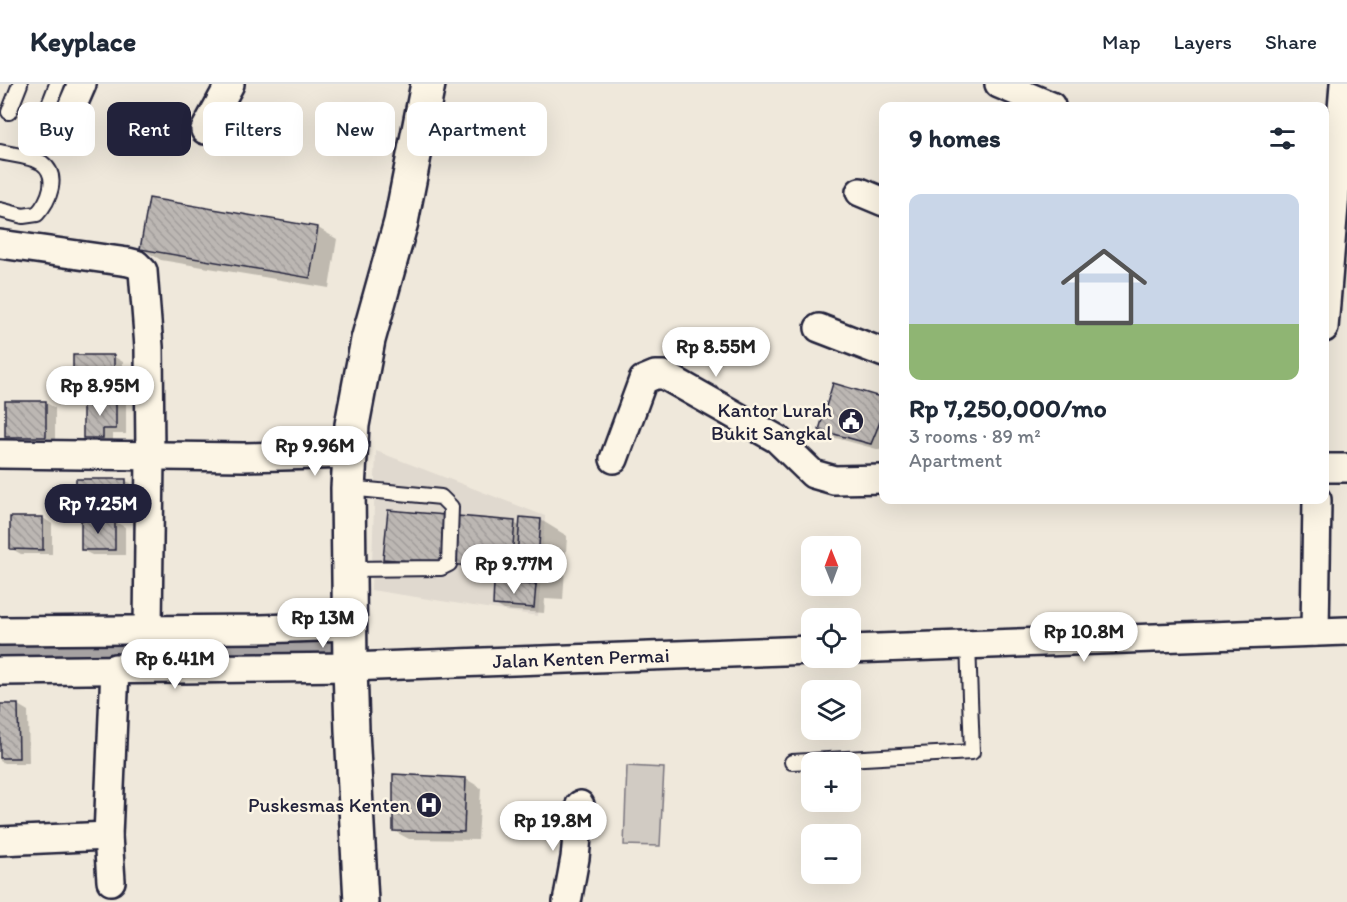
<!DOCTYPE html>
<html lang="en">
<head>
<meta charset="utf-8">
<style>
  :root { --surface:#fff; --page:#f6f6f7; --text:#1f2937; --muted:#747a83; --line:#e0e1e3; --accent:#22223b }
  body { margin:0; font-family:Itim,sans-serif; background:var(--page); color:var(--text); height:100vh; display:flex; flex-direction:column; font-size:22px; white-space:nowrap }
  * { box-sizing:border-box; margin:0 }
  p { font-size:20px; color:var(--muted) }
  .icon { flex:none; width:33px; height:33px; fill:none; stroke:currentColor; stroke-width:2; stroke-linecap:round; stroke-linejoin:round }
  .map { position:relative; flex:1; overflow:hidden }
  .details { position:absolute; left:879px; top:18px; width:450px; height:402px; display:flex; flex-direction:column; background:var(--surface); border-radius:12px; box-shadow:0 6px 24px #0002 }
  .details>* { flex:none }
  .guide { position:absolute; left:18px; top:18px; width:570px; height:54px; display:flex; gap:12px }
  .needle { width:39px; rotate:359deg }
  .controls { position:absolute; left:801px; top:452px; display:grid; gap:12px }
  .controls a { display:grid; place-items:center; width:60px; height:60px; border-radius:12px; background:var(--surface); box-shadow:0 6px 24px #0002; font-size:30px }
  .price { position:absolute; translate:-50% -51px; padding:0 14px; border-radius:21px; background:#fff; color:#222; font-size:20px; line-height:39px; filter:drop-shadow(0 2px 3px #0008) }
  .price::after { content:''; position:absolute; left:50%; top:36px; width:18px; height:14px; margin-left:-9px; background:inherit; clip-path:polygon(0 0,100% 0,50% 100%) }
  .price.current { background:var(--accent); color:#fff }
  ul { padding:0; list-style:none }
  li { display:grid; align-content:center; gap:12px; height:318px; padding:0 30px }
  li+li { border-top:2px solid var(--line) }
  li span { display:grid; place-items:center; height:186px; border-radius:12px; color:#555 }
  li>.icon { margin-inline-start:auto }
  span .icon { width:108px; height:108px; fill:#fffc; stroke-width:1 }
  li b { font-size:26px }
  h2 { display:flex; justify-content:space-between; align-items:center; height:72px; padding:0 30px; font-size:26px }
  .pill { padding:0 21px; border-radius:12px; background:var(--surface); box-shadow:0 6px 24px #0002; font-size:21px; line-height:54px }
  .pill.current { background:var(--accent); color:#fff }
  header { display:flex; align-items:center; gap:36px; box-sizing:border-box; height:84px; padding:0 30px; background:var(--surface); border-bottom:2px solid var(--line) }
  header strong { font-size:28px }
  nav { display:flex; gap:33px; margin-inline-start:auto; font-size:21px }
  .map>svg:first-child { display:block }
  .built { fill:#e0d9cf }
  .grass { fill:#d1cbc3; stroke:#7a767f; stroke-width:1.5 }
  .shadow { fill:#0003 }
  .lines { fill:none; stroke-linecap:round; stroke-linejoin:round }
  .river { stroke:#a6a2a2; stroke-width:42 }
  .building { fill:url(#building-back-hatch); stroke:#22223b; stroke-width:1.5 }
  .service-casing { stroke:#22223b; stroke-width:18 }
  .minor-casing { stroke:#22223b; stroke-width:32 }
  .secondary-casing { stroke:#22223b; stroke-width:38 }
  .service { stroke:#fcf5e5; stroke-width:14 }
  .minor { stroke:#fcf5e5; stroke-width:27 }
  .secondary { stroke:#fcf5e5; stroke-width:33 }
  .labels { text-anchor:middle; stroke-width:5; stroke-linejoin:round; paint-order:stroke }
  .poi-label { font-size:20px; fill:#22223b; stroke:#fcf5e5; text-anchor:end }
  .street-label { font-size:20px; fill:#22223b; stroke:#fcf5e5 }
</style>
</head>
<body>
<header>
<strong>Keyplace</strong>
<nav><a>Map</a><a>Layers</a><a>Share</a></nav>
</header>
<div class="map">
<svg width="1347" height="818" viewBox="0 0 1347 818">
  <defs>
    <pattern id="building-back-hatch" width="6" height="6" patternUnits="userSpaceOnUse" patternTransform="scale(1.5)"><rect width="6" height="6" fill="#bcb7b3"/><path d="M-1 5l2 2M0 0l6 6M5-1l2 2" fill="none" stroke="#a19d9b"/></pattern>
  </defs>
  <rect width="100%" height="100%" fill="#efe8db"/>
  <filter id="ink" filterUnits="userSpaceOnUse"><feTurbulence type="fractalNoise" baseFrequency=".0167" numOctaves="2"/><feDisplacementMap in="SourceGraphic" scale="12" xChannelSelector="R" yChannelSelector="G"/><feConvolveMatrix kernelMatrix="1 2 1 2 8 2 1 2 1" color-interpolation-filters="sRGB"/></filter>
  <g filter="url(#ink)">
    <!-- built -->
    <path class="built" d="M376,367L545,432L538,532L371,506Z"/>
    <!-- grass -->
    <path class="grass" d="M627,682L664,684L660,762L624,761Z"/>
    <!-- shadow -->
    <g class="shadow">
      <path d="M150,116L318,144L337,155L329,204L161,176L142,165Z"/>
      <path d="M113,272L123,278V293H114V309H84L75,303Z"/>
      <path d="M116,313L126,318V350H113V359H94L84,353L101,322Z"/>
      <path d="M884,315V367L836,354L821,346Z"/>
      <path d="M45,318L55,324V357L16,358L7,352Z"/>
      <path d="M126,397L136,402V430H87L77,424Z"/>
      <path d="M43,434L52,440V470H21L12,465Z"/>
      <path d="M541,436L567,452L563,516L545,515L544,529L504,526L494,520L516,501L517,487L389,477L385,474L514,439L521,443Z"/>
      <path d="M82,438H115L125,443V471H92L82,466Z"/>
      <path d="M18,621L28,627L29,679H4L0,677V622Z"/>
      <path d="M466,695L481,704L478,756L409,755L394,747Z"/>
    </g>
    <g class="lines">
      <!-- river -->
      <path class="river" d="M0,567L298,563L347,560"/>
    </g>
    <!-- building -->
    <g class="building">
      <path d="M149,114L318,143L310,194L140,165Z"/>
      <path d="M73,271H114V288H104V304H73Z"/>
      <path d="M833,299L884,314V328L871,360L819,346Z"/>
      <path d="M100,311H116V345H103V354H83V320H100Z"/>
      <rect x="5" y="317" width="41" height="36"/>
      <rect x="76" y="395" width="50" height="30"/>
      <path d="M388,426L515,437L511,485L383,475Z"/>
      <path d="M10,433H43V466L10,465Z"/>
      <path d="M520,433L541,435L536,501L515,500Z"/>
      <rect x="81" y="436" width="34" height="30"/>
      <path d="M494,498L536,501L534,524L493,521Z"/>
      <path d="M0,620H18L19,674H0Z"/>
      <path d="M393,690L466,694L464,748L393,747Z"/>
    </g>
    <g class="lines">
      <!-- service casing -->
      <g class="service-casing">
        <g id="service">
          <path d="M9,28L20,0"/>
          <path d="M43,36L57,0"/>
          <path d="M0,68C12,71 31,72 42,79C60,92 49,117 37,130L23,132L0,126"/>
          <path d="M348,404L441,413L451,423L449,480L441,484L349,485"/>
          <path d="M792,678L972,668L968,560"/>
        </g>
      </g>
      <!-- minor casing -->
      <g class="minor-casing">
        <g id="minor">
          <path d="M999,0L1051,22"/>
          <path d="M65,39L82,0"/>
          <path d="M205,46L230,0"/>
          <path d="M860,108L884,118"/>
          <path d="M0,160L128,178L136,180L143,187L149,263L150,371L148,545"/>
          <path d="M819,244L884,269"/>
          <path d="M1324,244L1344,0"/>
          <path d="M0,370L244,373L350,370"/>
          <path d="M614,375L643,296L655,291H664L777,355L813,390L834,396L884,395"/>
          <path d="M1324,384H1347"/>
          <path d="M0,547L261,545L350,542"/>
          <path d="M1315,548L1317,416"/>
          <path d="M850,565L1347,547"/>
          <path d="M0,587L350,583L812,566"/>
          <path d="M0,757L108,752"/>
          <path d="M111,797L108,752L115,584"/>
          <path d="M567,818L575,774L580,721"/>
        </g>
      </g>
      <!-- secondary casing -->
      <g class="secondary-casing">
        <path id="secondary" d="M361,818L352,646L350,583L348,404L352,341L368,256L401,138L428,0"/>
      </g>
      <!-- service -->
      <use href="#service" class="service"/>
      <!-- minor -->
      <use href="#minor" class="minor"/>
      <!-- secondary -->
      <use href="#secondary" class="secondary"/>
    </g>
  </g>
  <!-- icons -->
  <defs>
    <g id="civic-disc" transform="scale(1.35)"><circle r="9.5" fill="#22223b" stroke="#fcf5e5"/><path d="M-.6-6.5H3V-4.5H.6V-3L4-1V1h2V6H-6V1h2V-1L-.6-3ZM-1.2 2.5V6h2.4V2.5Z" fill="#fff"/></g>
    <g id="hospital-disc" transform="scale(1.35)"><circle r="9.5" fill="#22223b" stroke="#fcf5e5"/><path d="M-5-5h3v3.5h4V-5h3V5h-3V1.5h-4V5h-3Z" fill="#fff"/></g>
  </defs>
  <g fill-rule="evenodd">
    <use href="#civic-disc" x="851" y="337"/>
    <use href="#hospital-disc" x="429" y="721"/>
  </g>
  <g class="labels">
    <!-- poi labels -->
    <g class="poi-label">
      <text x="832" y="333">Kantor Lurah<tspan x="832" dy="23">Bukit Sangkal</tspan></text>
      <text x="410" y="728">Puskesmas Kenten</text>
    </g>
    <!-- street labels -->
    <g class="street-label">
      <text transform="translate(581 574) rotate(-2)" y="7">Jalan Kenten Permai</text>
    </g>
  </g>
</svg>
<div class="controls">
<a><svg class="needle" viewBox="-14 -14 28 28"><path d="M0-13l5 13h-10z" fill="#e53935"/><path d="M0 13l5-13h-10z" fill="#747a83"/></svg></a>
<a><svg class="icon" aria-label="locate" viewBox="0 0 24 24"><circle cx="12" cy="12" r="6"/><path d="M12 2v4M12 18v4M2 12h4M18 12h4"/></svg></a>
<a><svg class="icon" aria-label="layers" viewBox="0 0 24 24"><path d="M12 4l9 5-9 5-9-5zM3 14l9 5 9-5"/></svg></a>
<a>+</a>
<a>−</a>
</div>
<b class="price" style="left:716px;top:294px">Rp 8.55M</b>
<b class="price" style="left:100px;top:333px">Rp 8.95M</b>
<b class="price" style="left:315px;top:393px">Rp 9.96M</b>
<b class="price current" style="left:98px;top:451px">Rp 7.25M</b>
<b class="price" style="left:514px;top:511px">Rp 9.77M</b>
<b class="price" style="left:323px;top:565px">Rp 13M</b>
<b class="price" style="left:1084px;top:579px">Rp 10.8M</b>
<b class="price" style="left:175px;top:606px">Rp 6.41M</b>
<b class="price" style="left:553px;top:768px">Rp 19.8M</b>
<div class="guide">
<a class="pill">Buy</a>
<a class="pill current">Rent</a>
<a class="pill">Filters</a>
<a class="pill">New</a>
<a class="pill">Apartment</a>
</div>
<section class="details">
<h2>9 homes<svg class="icon" aria-label="filters" viewBox="0 0 24 24"><path d="M4 7h16M4 17h16"/><circle cx="9" cy="7" r="2"/><circle cx="15" cy="17" r="2"/></svg></h2>
<ul>
<li><span style="background:linear-gradient(#c9d6e8 70%,#8fb573 0)"><svg class="icon" aria-label="home" viewBox="0 0 24 24"><path d="M3 11l9-7 9 7M6 9v11h12V9"/></svg></span><div><b>Rp 7,250,000/mo</b><p>3 rooms · 89 m²</p><p>Apartment</p></div></li>
</ul>
</section>
</div>
</body>
</html>
